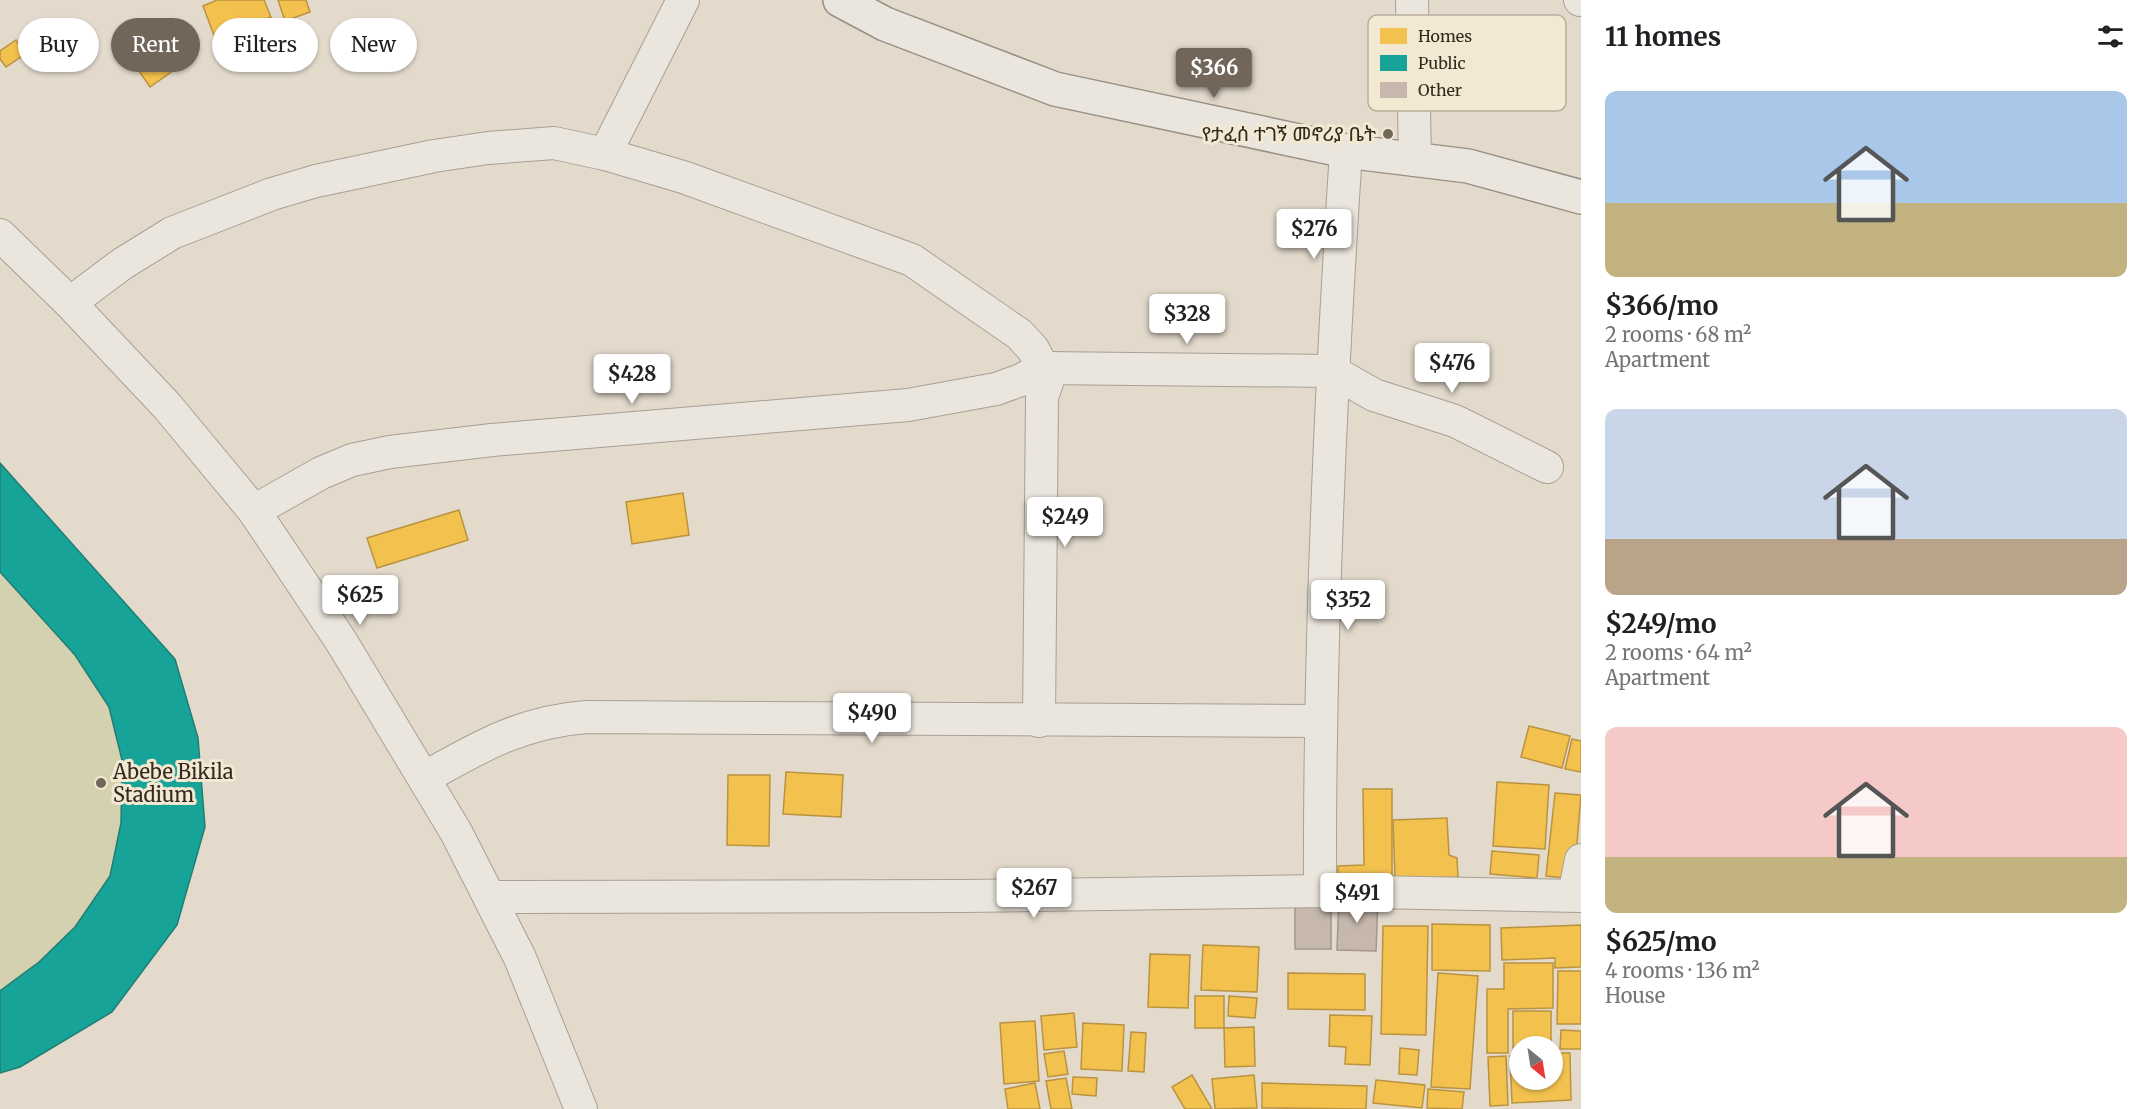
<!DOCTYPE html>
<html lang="en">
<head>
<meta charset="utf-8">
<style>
  :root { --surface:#fff; --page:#f6f6f6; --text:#202124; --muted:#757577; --accent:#72665b }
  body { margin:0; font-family:Merriweather,"Noto Sans Ethiopic",serif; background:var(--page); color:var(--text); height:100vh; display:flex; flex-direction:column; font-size:22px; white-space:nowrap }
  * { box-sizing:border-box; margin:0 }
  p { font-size:20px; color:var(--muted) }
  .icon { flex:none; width:33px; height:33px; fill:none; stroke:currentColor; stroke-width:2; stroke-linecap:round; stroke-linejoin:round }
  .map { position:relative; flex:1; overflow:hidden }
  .sheet { display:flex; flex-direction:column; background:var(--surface); width:570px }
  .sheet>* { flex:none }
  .top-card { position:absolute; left:18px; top:18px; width:570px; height:54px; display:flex; gap:12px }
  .needle { width:39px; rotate:150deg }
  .tools { position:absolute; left:1509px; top:1036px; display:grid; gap:12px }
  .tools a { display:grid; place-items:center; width:54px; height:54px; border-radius:50%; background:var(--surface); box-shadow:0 2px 4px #0004; font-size:30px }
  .price { position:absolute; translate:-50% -51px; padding:0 14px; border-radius:6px; background:#fff; color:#222; font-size:20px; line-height:39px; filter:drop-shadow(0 2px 3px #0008) }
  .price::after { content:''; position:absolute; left:50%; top:36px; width:18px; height:14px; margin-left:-9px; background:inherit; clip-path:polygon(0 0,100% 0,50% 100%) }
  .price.selected { background:var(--accent); color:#fff }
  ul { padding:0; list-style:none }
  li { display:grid; align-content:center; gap:12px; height:318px; padding:0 24px }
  li span { display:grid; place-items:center; height:186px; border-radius:12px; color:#555 }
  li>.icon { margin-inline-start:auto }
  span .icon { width:108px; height:108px; fill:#fffc; stroke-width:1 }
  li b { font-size:26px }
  h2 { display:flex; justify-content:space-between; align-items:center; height:72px; padding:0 24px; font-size:26px }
  .tag { padding:0 21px; border-radius:27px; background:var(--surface); box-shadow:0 2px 4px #0004; font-size:21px; line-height:54px }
  .tag.selected { background:var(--accent); color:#fff }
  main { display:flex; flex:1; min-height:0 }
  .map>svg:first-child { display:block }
  .green { fill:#d3d1af }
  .homes { fill:#f2c14e; stroke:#b99340; stroke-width:1.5 }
  .public { fill:#17a398; stroke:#207e73; stroke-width:1.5 }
  .building { fill:#c6b8ad; stroke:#a3968c; stroke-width:1.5 }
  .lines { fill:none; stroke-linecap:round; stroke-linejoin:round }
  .street-casing { stroke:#a89f96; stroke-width:34 }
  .secondary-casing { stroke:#988f85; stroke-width:36 }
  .street { stroke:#ebe6dd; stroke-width:32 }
  .secondary { stroke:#ebe6dd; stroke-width:33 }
  .poi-dot { fill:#72665b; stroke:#f3e8d2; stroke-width:2 }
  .labels { text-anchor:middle; stroke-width:6; stroke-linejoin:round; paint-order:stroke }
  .poi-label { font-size:20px; fill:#35281e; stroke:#f3e8d2; text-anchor:end }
  .key { fill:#f3e8d2; stroke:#baae9c; stroke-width:1.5 }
  .key-label { font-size:16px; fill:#35281e }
</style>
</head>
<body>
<main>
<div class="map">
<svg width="1581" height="1109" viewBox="0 0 1581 1109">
  <rect width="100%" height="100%" fill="#e3dacc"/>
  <!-- green -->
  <path class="green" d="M0,463L175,659L198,738L205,827L177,925L112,1012L20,1067L0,1073Z"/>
  <!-- homes -->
  <g class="homes">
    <path d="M217,0H264L271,17L215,38L203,6Z"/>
    <path d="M278,0H306L310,12L285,21Z"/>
    <path d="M145,27L174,70L150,87L120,44Z"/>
    <path d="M16,40L25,54L6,67L0,59V51Z"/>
    <path d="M683,493L689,535L632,544L626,502Z"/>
    <path d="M459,510L468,540L377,568L367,538Z"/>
    <path d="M1529,726L1570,736L1562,768L1521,757Z"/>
    <path d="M1572,739L1581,741V772L1565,769Z"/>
    <path d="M786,772L843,775L841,817L783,814Z"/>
    <path d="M728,775H770L769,846L727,845Z"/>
    <path d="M1497,782L1549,785L1545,849L1493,846Z"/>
    <path d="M1363,789H1392V882L1338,883V866L1364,865Z"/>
    <path d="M1555,793L1581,795L1574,879L1546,876Z"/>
    <path d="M1447,818L1449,855L1457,858L1458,877L1395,879L1393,820Z"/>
    <path d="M1492,851L1539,855L1537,878L1490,874Z"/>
    <path d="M1432,924L1490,925V971L1432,970Z"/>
    <path d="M1581,925V967L1555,968V958L1502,960L1501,928Z"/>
    <path d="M1383,926H1428L1426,1035L1381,1034Z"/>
    <path d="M1203,945L1259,947L1257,992L1201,990Z"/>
    <path d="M1150,954L1190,955L1188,1008L1148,1007Z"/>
    <path d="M1504,963H1553V1008L1508,1009V1053H1487V989H1504Z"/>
    <path d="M1558,971H1581V1024H1557Z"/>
    <path d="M1288,973L1365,974V1010L1288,1009Z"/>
    <path d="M1438,973L1478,976L1470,1089L1431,1087Z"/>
    <rect x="1195" y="996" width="29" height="32"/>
    <path d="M1229,996L1257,998L1255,1018L1228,1016Z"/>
    <path d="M1513,1011H1551V1047L1513,1048Z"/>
    <path d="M1074,1013L1077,1047L1044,1050L1041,1016Z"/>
    <path d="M1330,1015L1372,1016L1370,1065L1345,1064L1346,1047L1329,1046Z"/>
    <path d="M1035,1021L1039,1081L1004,1084L1000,1023Z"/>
    <path d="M1083,1023L1124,1025L1122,1071L1081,1069Z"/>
    <path d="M1254,1027L1255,1066L1225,1067L1224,1028Z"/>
    <path d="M1561,1030L1581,1031V1049H1560Z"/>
    <path d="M1131,1032L1146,1033L1144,1072L1128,1071Z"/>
    <path d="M1400,1048L1419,1050L1417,1075L1399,1074Z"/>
    <path d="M1064,1051L1068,1074L1048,1077L1044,1054Z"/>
    <path d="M1552,1053H1570L1571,1100L1512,1103L1510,1056L1520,1055V1080H1552Z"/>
    <path d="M1506,1056L1508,1105L1490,1106L1488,1057Z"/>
    <path d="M1192,1075L1212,1109H1185L1172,1087Z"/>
    <path d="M1254,1075L1257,1108L1215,1109L1212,1079Z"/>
    <path d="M1073,1077L1097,1078L1096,1096L1072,1094Z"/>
    <path d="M1066,1078L1072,1109H1051L1046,1081Z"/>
    <path d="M1376,1080L1425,1085L1422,1108L1373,1103Z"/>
    <path d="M1035,1083L1040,1109H1008L1005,1089Z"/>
    <path d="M1262,1083L1367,1086L1366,1109L1262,1108Z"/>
    <path d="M1428,1089L1464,1092L1462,1109L1427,1108Z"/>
  </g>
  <!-- public -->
  <path class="public" d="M0,463L175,659L198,738L205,827L177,925L112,1012L20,1067L0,1073V991L39,962L75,927L110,876L121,823L122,760L109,707L75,655L0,572Z"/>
  <!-- building -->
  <g class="building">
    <path d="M1331,893V949H1295V894Z"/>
    <path d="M1339,896L1378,898L1376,951L1337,950Z"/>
  </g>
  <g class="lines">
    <!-- street casing -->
    <g class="street-casing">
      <g id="street">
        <path d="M1412,0L1415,160"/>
        <path d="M1580,0H1581"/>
        <path d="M605,154L683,0"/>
        <path d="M0,235L70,303L167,406L254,511L341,641L456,832L520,958L581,1109"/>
        <path d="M70,303L122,264L172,233L272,194L316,181L434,156L488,148L554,143L605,154L683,177L912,260L1019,334L1033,349L1043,368"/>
        <path d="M254,511L321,473L352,460L390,452L492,440L908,405L996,389L1021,380L1043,368L1332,371L1374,395L1455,421L1547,467"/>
        <path d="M1039,721L1042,397L1052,368"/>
        <path d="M424,778C479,747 521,722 586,717L1320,721"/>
        <path d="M1320,891C1319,644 1330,398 1346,151"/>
        <path d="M1574,895L1581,860"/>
        <path d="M491,897L965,896L1320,891L1581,896"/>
      </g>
    </g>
    <!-- secondary casing -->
    <g class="secondary-casing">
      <path id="secondary" d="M840,0L885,24L1055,89L1346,151L1468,166L1581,197"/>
    </g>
    <!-- street -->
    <use href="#street" class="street"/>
    <!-- secondary -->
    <use href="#secondary" class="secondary"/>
  </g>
  <!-- markers -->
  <g class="poi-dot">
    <circle cx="1388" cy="134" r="6"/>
    <circle cx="101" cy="783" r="6"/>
  </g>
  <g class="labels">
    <!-- poi labels -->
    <g class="poi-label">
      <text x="1376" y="141">የታፈሰ ተገኝ መኖሪያ ቤት</text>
      <text x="113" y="779" text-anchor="start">Abebe Bikila<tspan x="113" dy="23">Stadium</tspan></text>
    </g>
  </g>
  <!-- legend -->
  <rect x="1368" y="15" width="198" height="96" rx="9" class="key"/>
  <rect x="1380" y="28" width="27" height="16" fill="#f2c14e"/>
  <rect x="1380" y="55" width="27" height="16" fill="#17a398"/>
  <rect x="1380" y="82" width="27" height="16" fill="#c6b8ad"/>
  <g class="key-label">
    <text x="1418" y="42">Homes</text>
    <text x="1418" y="69">Public</text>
    <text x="1418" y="96">Other</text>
  </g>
</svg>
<div class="tools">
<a><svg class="needle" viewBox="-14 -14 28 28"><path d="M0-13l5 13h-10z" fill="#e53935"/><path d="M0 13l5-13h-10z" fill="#757577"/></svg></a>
</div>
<b class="price selected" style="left:1214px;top:99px">$366</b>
<b class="price" style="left:1314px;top:260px">$276</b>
<b class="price" style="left:1187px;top:345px">$328</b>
<b class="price" style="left:1452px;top:394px">$476</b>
<b class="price" style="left:632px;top:405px">$428</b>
<b class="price" style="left:1065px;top:548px">$249</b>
<b class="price" style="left:360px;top:626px">$625</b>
<b class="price" style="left:1348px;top:631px">$352</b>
<b class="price" style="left:872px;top:744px">$490</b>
<b class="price" style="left:1034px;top:919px">$267</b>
<b class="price" style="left:1357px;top:924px">$491</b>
<div class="top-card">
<a class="tag">Buy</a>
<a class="tag selected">Rent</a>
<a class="tag">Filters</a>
<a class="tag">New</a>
</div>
</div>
<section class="sheet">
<h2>11 homes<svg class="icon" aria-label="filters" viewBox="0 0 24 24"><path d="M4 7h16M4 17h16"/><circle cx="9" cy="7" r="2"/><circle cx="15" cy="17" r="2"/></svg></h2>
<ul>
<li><span style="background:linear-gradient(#a9c7e8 60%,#c2b280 0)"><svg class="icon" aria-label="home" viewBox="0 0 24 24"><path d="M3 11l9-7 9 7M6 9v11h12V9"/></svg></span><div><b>$366/mo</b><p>2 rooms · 68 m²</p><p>Apartment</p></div></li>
<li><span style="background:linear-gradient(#c9d6e8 70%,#b9a48a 0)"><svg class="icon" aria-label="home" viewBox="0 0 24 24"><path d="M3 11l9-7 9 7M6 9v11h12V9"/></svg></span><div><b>$249/mo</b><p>2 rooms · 64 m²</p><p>Apartment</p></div></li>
<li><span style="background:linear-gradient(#f6c9c9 70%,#c2b280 0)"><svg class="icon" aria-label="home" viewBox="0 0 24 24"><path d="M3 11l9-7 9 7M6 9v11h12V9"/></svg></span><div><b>$625/mo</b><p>4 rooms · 136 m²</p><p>House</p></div></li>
</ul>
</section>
</main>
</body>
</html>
